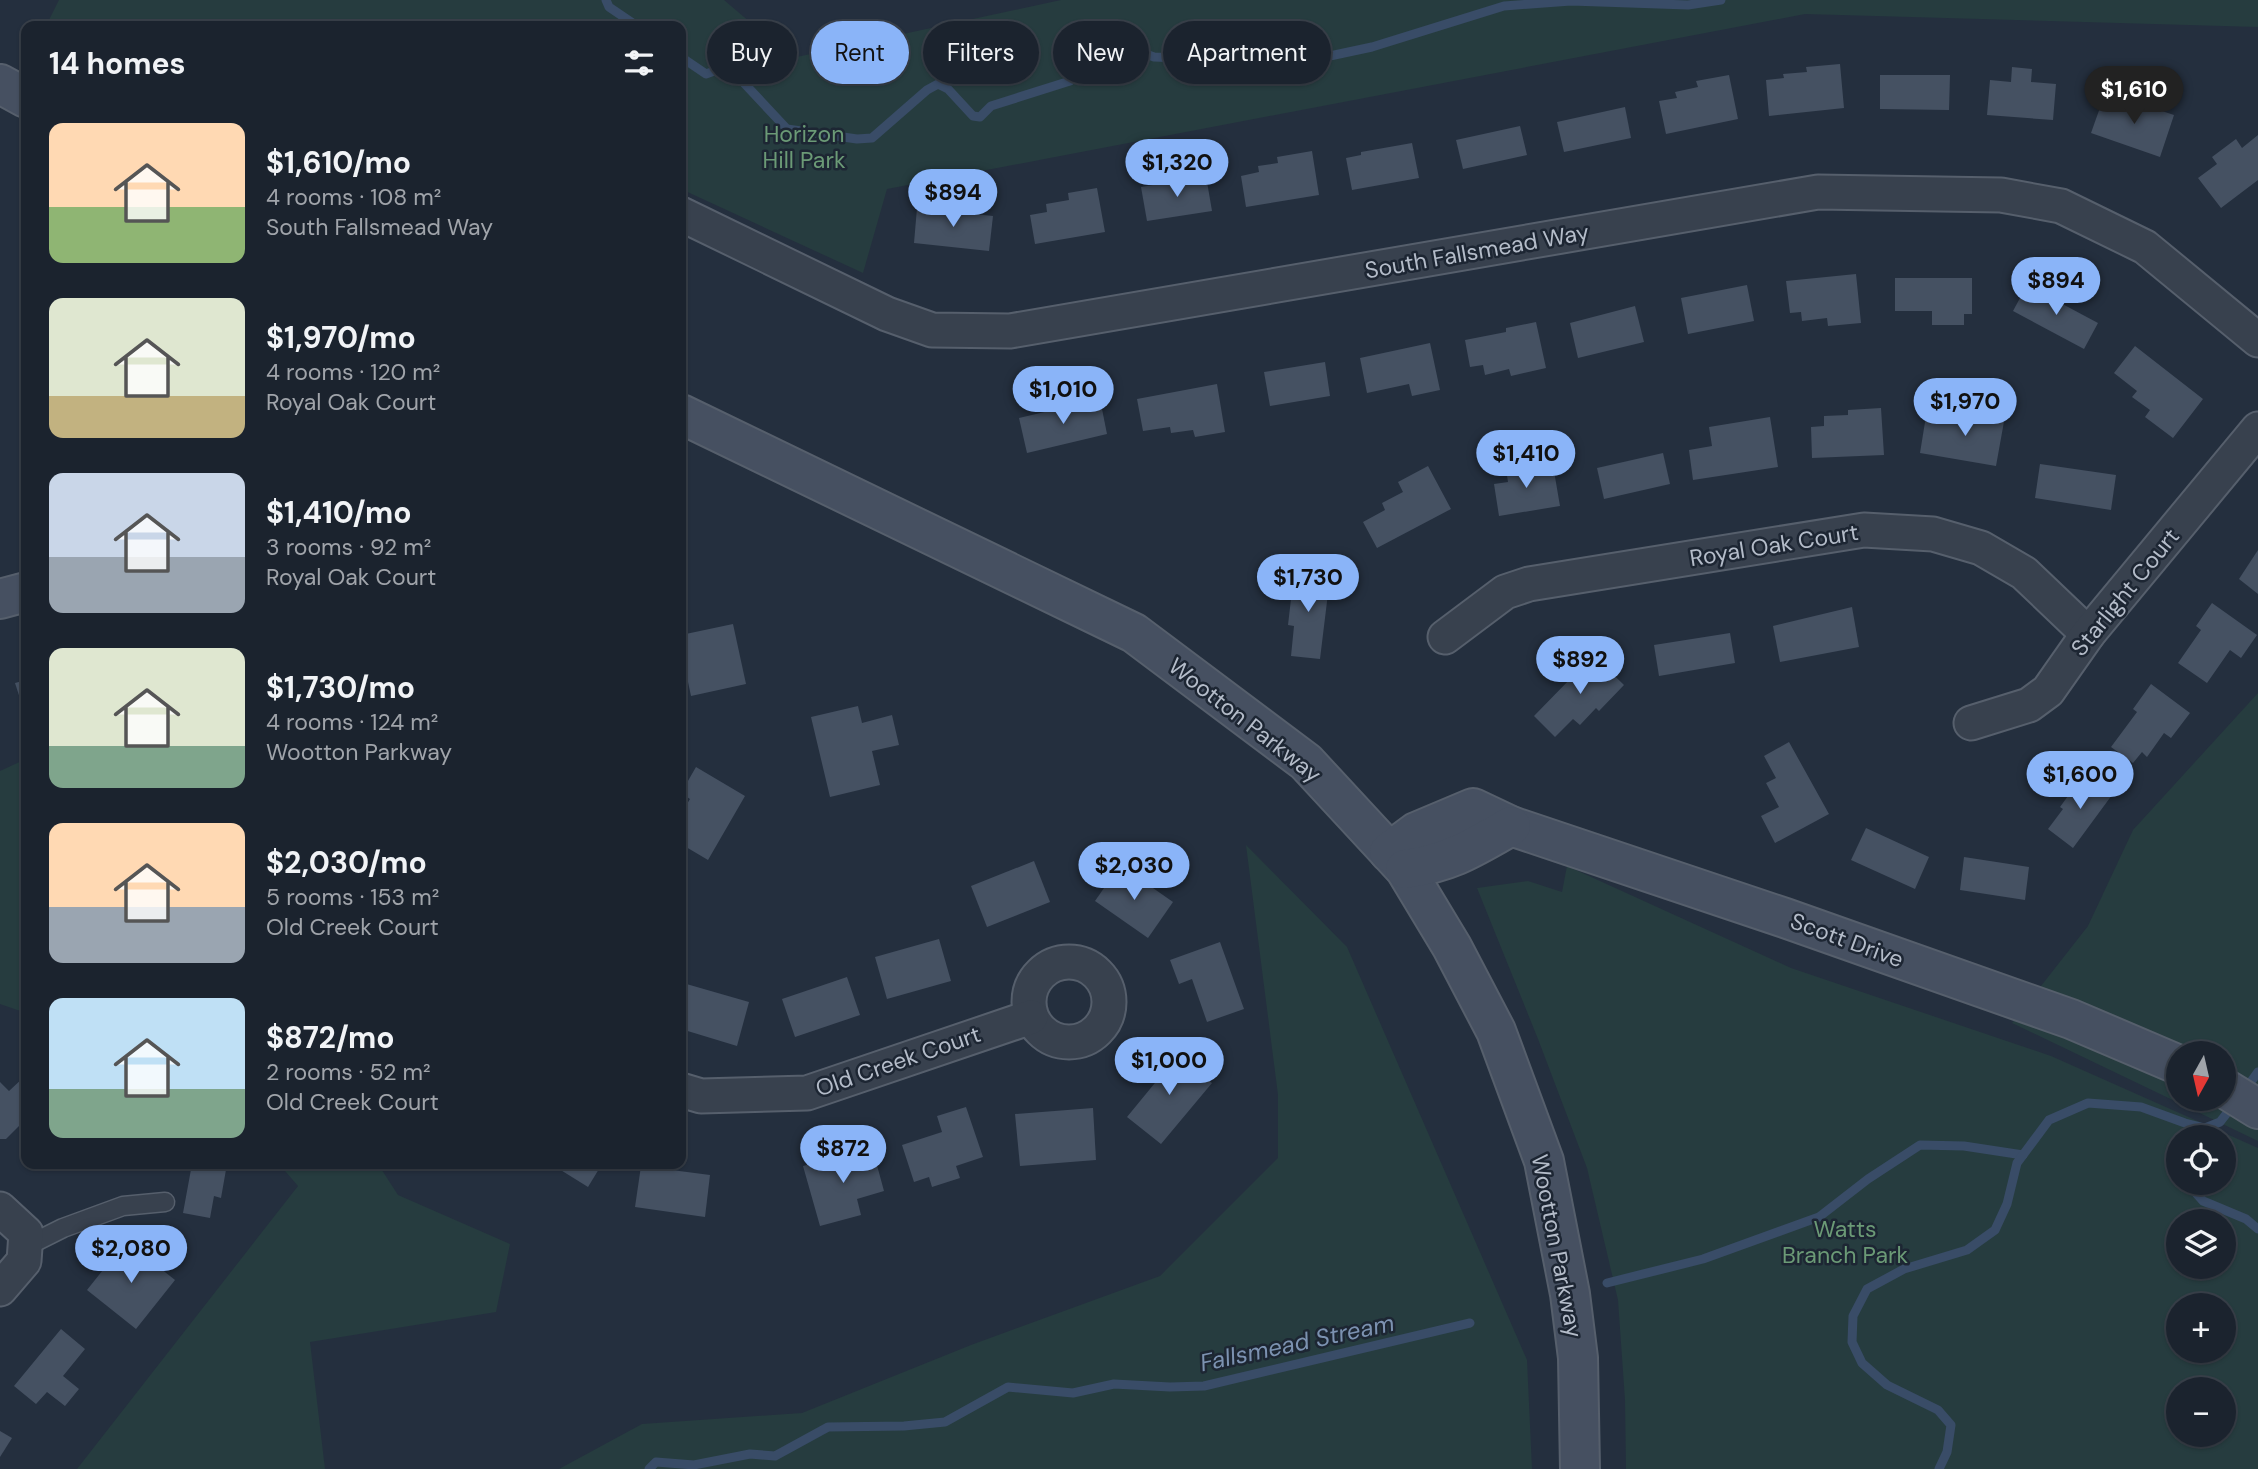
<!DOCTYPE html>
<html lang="en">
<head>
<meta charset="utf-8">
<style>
  :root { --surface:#1b232e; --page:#282f3a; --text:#f1f3f6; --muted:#a0a4aa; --line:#39404a; --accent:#8ab4f8 }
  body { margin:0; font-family:"DM Sans",sans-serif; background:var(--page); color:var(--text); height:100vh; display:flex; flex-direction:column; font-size:26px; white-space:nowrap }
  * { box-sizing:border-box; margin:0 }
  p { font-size:23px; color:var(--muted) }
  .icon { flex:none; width:38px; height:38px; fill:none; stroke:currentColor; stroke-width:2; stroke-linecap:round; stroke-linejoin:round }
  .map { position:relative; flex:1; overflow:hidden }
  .sheet { position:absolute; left:21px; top:21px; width:665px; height:1148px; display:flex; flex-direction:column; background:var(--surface); border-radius:14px; box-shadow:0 2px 5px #0004,0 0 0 2px var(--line) }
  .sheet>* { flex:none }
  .hud { position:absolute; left:707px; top:21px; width:665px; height:63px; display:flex; gap:14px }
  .needle { width:46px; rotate:188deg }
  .buttons { position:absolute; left:2166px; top:1041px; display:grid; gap:14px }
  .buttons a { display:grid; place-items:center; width:70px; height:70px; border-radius:50%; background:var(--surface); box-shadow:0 2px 5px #0004,0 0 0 2px var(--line); font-size:35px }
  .price { position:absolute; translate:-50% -60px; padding:0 16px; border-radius:24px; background:var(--accent); color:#111; font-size:23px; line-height:46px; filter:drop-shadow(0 2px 4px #0008) }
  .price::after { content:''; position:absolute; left:50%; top:42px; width:21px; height:16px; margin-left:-10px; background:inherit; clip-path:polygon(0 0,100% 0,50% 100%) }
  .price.current { background:#222; color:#fff }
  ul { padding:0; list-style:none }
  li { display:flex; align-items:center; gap:21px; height:175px; padding:0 28px }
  li span { display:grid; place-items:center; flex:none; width:196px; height:140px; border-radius:14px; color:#555 }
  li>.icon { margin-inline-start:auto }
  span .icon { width:84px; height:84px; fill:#fffc; stroke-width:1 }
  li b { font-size:30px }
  h2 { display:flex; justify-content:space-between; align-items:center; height:84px; padding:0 28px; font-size:30px }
  .pill { padding:0 24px; border-radius:32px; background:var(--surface); box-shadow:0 2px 5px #0004,0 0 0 2px var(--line); font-size:24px; line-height:63px }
  .pill.current { background:var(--accent); color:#111 }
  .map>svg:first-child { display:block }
  .green { fill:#263c3f; fill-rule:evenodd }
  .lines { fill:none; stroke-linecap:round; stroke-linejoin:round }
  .stream { stroke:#394c67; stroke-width:9 }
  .building { fill:#455162 }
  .lane-casing { stroke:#565f6c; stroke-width:21 }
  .street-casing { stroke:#565f6c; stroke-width:37 }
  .secondary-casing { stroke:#565f6c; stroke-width:42 }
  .lane { stroke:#38414e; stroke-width:18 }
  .street { stroke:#38414e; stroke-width:33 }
  .secondary { stroke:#465061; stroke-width:38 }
  .labels { text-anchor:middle; stroke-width:5; stroke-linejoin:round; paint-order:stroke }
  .park-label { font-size:23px; fill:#6b9a76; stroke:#1d2633 }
  .street-label { font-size:23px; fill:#b4bcc9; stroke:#1d2633 }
  .water-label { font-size:24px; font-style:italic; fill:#7c92b1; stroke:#1d2633 }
</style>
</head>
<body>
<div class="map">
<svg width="2258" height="1469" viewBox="0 0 2258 1469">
  <rect width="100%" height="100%" fill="#242f3e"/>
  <!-- green -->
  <g class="green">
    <path d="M59,0H724L792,58L1061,0H2258V27L1805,14L887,189L863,273L681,189V26H46Z"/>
    <path d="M2258,693V1141L2012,1023L2088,926L2133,830ZM2179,1054H2224V1099H2179Z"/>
    <path d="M26,759V1013L0,1004V771Z"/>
    <path d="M1246,845L1347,947L1527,1360L1532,1469H559L642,1424L802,1413L971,1345L1160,1276L1278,1158V1095Z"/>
    <path d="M1567,866L1791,968L2051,1056L2258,1148V1469H1626L1625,1400L1618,1300L1587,1168L1538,1039L1477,888L1528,881L1562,892ZM2179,1138H2224V1183H2179ZM2179,1222H2224V1267H2179ZM2179,1306H2224V1351H2179ZM2179,1390H2224V1435H2179Z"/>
    <path d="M279,1164H378L398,1195L510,1244L496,1312L310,1342L325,1469H77L298,1186Z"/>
  </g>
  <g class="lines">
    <!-- stream -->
    <g class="stream">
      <path d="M606,0L609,7L637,26"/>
      <path d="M681,57L706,74L728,66L787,129L857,139L872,138L927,90L938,84L948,89L973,116L980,117L991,106L1070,81L1098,61L1120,52L1135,50L1154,57L1297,63L1372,47L1504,6L1571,1L1688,5L1721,0"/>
      <path d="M2245,1090L2258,1072"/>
      <path d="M2187,1183L2203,1201L2246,1219L2258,1229"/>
      <path d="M1607,1283L1703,1259L1819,1217L1868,1179L1920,1145L1964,1146L2023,1155"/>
      <path d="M649,1469L656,1462L694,1465L750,1454L775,1456L828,1427L904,1426L945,1422L1008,1387L1073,1393L1114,1384L1170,1387L1204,1386L1470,1323"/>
      <path d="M1939,1469L1947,1452L1951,1425L1938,1410L1887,1385L1862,1363L1852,1342L1853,1316L1867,1289L1904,1269L1967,1250L1995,1230L2007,1204L2017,1163L2049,1120L2088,1103L2141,1107L2185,1123L2205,1128L2220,1122L2234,1104"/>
    </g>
  </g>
  <!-- building -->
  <g class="building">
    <path d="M1840,64L1844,108L1769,116L1766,80L1784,78L1783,74L1807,72L1806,67Z"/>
    <path d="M2012,67L2032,69L2031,82L2056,84L2053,120L1987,115L1990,80L2011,82Z"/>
    <path d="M1729,75L1738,119L1666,134L1659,101L1677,98L1675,92L1698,87L1696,81Z"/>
    <path d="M1880,75H1950L1949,110L1880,109Z"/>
    <path d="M2120,97L2174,115L2160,157L2091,133L2102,102L2116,107Z"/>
    <path d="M1625,107L1631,138L1564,152L1557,122Z"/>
    <path d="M1520,126L1527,155L1463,169L1456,140Z"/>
    <path d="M2258,135V180L2221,208L2198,178L2217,164L2212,157L2236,139L2242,148Z"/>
    <path d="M1412,143L1419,178L1352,190L1346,158L1361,155V152Z"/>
    <path d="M1312,151L1319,195L1246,207L1241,176L1259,172L1258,166L1278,163L1277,157Z"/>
    <path d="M1206,176L1212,211L1147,221L1141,187Z"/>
    <path d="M1097,188L1105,232L1035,244L1030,215L1047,212L1046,204L1069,200L1068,193Z"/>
    <path d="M917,208L993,216L989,251L914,243Z"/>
    <path d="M1856,274L1861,323L1828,326L1827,318L1802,321L1801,312L1790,313L1786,281Z"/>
    <path d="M1895,278H1972V314H1964V325H1932V311H1895Z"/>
    <path d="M1747,285L1754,321L1688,334L1681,298Z"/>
    <path d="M2027,285L2098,323L2084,349L2013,311Z"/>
    <path d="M1635,306L1644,342L1578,358L1570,323Z"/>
    <path d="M1536,322L1546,368L1511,376L1509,369L1485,375L1483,365L1470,367L1465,340L1506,332V328Z"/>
    <path d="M1430,343L1440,390L1412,396L1409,384L1367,393L1360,358Z"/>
    <path d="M2135,346L2203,399L2173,438L2145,417L2150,410L2132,397L2137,391L2114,373Z"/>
    <path d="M1325,362L1330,396L1270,406L1264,372Z"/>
    <path d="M1217,384L1225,432L1195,437L1193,430L1171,433L1170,427L1143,431L1137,399Z"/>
    <path d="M1100,399L1107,434L1027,453L1019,418Z"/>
    <path d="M1881,408L1884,455L1812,458L1811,427L1824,426V416L1848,415V410Z"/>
    <path d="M1974,410L2005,416L1996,466L1920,453L1926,416L1971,424Z"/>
    <path d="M1770,417L1778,467L1693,480L1689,450L1712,446L1709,427Z"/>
    <path d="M1663,453L1670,484L1604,499L1597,468Z"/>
    <path d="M1527,459L1529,476L1554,471L1560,506L1499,516L1494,484L1508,482L1505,463Z"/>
    <path d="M2040,464L2116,475L2111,510L2035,498Z"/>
    <path d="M1428,466L1451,509L1377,548L1363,522L1385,510L1382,503L1403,492L1398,482Z"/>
    <path d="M2258,550V594L2239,579Z"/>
    <path d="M1294,573L1330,577L1320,659L1291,656L1294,626L1288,625Z"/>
    <path d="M2212,603L2257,635L2241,658L2230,650L2207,683L2178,663L2201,630L2196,626Z"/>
    <path d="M1852,607L1859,647L1780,662L1773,626Z"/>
    <path d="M733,624L746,684L691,696L681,649V635Z"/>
    <path d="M1730,633L1735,663L1659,676L1654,645Z"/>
    <path d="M1590,652L1624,685L1599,711L1596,708L1580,725L1573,719L1555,737L1534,716L1572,677L1569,674Z"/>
    <path d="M26,680V717L15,683Z"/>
    <path d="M2151,684L2190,713L2171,738L2164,733L2147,757L2142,752L2133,763L2111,747L2137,712L2133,709Z"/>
    <path d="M858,706L862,723L892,715L899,745L872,751L880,785L830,797L811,717Z"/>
    <path d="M1789,742L1829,814L1775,843L1761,816L1779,807L1766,783L1776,778L1764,756Z"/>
    <path d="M696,767L745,796L708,860L681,844V814L690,799L681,793Z"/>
    <path d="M2084,774L2112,795L2073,848L2048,829L2063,809L2060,807Z"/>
    <path d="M1866,828L1929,857L1915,889L1851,860Z"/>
    <path d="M1964,857L2029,867L2025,900L1960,890Z"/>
    <path d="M1034,861L1050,902L987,927L971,886Z"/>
    <path d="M1120,865L1173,902L1148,938L1095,901Z"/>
    <path d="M939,939L951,981L887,999L875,957Z"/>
    <path d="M1220,942L1244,1009L1207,1022L1192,979L1179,984L1170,960Z"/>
    <path d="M847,977L860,1015L795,1037L782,999Z"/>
    <path d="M683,983L749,1002L737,1046L681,1029V992Z"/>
    <path d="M1170,1049L1212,1083L1161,1144L1127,1117L1159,1078L1151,1072Z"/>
    <path d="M24,1077L26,1079V1119L6,1139H0V1082L9,1091Z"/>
    <path d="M966,1107L983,1157L956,1166L960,1178L932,1187L929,1177L914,1182L902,1145L942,1132L937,1116Z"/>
    <path d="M1093,1108L1096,1160L1020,1166L1015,1114Z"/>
    <path d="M872,1147L884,1191L857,1199L861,1215L820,1226L803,1166Z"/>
    <path d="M192,1164H227L221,1198L214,1196L210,1218L183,1213Z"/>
    <path d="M551,1164H602L588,1187Z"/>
    <path d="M641,1166L710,1175L705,1217L635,1207Z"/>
    <path d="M126,1241L175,1280L136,1329L87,1290Z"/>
    <path d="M61,1329L85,1349L63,1376L79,1389L65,1406L47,1392L36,1404L14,1386Z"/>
    <path d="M0,1431L12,1438L0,1457Z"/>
  </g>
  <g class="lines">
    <!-- lane casing -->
    <g class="lane-casing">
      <path id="lane" d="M25,1247L63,1228L123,1206L165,1202"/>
    </g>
    <!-- street casing -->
    <g class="street-casing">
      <g id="street">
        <path d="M681,214L887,314L932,330L1010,331L1818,192L2001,195L2061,206L2145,247L2258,340"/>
        <path d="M1445,637L1505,592L1529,584L1864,530L1933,534L1981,548L2024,573L2088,634"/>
        <path d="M1971,723L2029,705L2048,691L2088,634L2258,429"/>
        <circle cx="1069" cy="1002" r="40"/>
        <path d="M681,1090L701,1096L807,1093L1031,1017"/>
        <path d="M0,1209L26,1233L24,1261L0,1289"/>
      </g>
    </g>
    <!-- secondary casing -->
    <g class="secondary-casing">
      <g id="secondary">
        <path d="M0,84L26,98"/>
        <path d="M681,414L1134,633L1306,762L1405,869L1452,947L1496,1031L1544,1161L1570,1294L1578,1358L1580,1469"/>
        <path d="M0,599L26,592"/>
        <path d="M1389,852L1416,832L1473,808L1511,826L1785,918L2071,1019L2179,1065"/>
        <path d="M1405,869C1451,862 1471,849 1511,826"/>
        <path d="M2224,1088L2258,1109"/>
      </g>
    </g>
    <!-- lane -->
    <use href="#lane" class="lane"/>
    <!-- street -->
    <use href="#street" class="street"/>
    <!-- secondary -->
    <use href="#secondary" class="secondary"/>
  </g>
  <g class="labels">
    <!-- park labels -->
    <g class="park-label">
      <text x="804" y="142">Horizon<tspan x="804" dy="26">Hill Park</tspan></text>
      <text x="1845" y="1237">Watts<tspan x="1845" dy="26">Branch Park</tspan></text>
    </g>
    <!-- street labels -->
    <g class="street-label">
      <text transform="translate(1477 251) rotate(-10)" y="8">South Fallsmead Way</text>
      <text transform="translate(1774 545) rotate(-9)" y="8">Royal Oak Court</text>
      <text transform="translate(2125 592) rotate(-51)" y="8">Starlight Court</text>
      <text transform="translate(1245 720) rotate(38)" y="8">Wootton Parkway</text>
      <text transform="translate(1847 940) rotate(20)" y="8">Scott Drive</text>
      <text transform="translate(898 1061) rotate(-19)" y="8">Old Creek Court</text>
      <text transform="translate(1557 1246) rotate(79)" y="8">Wootton Parkway</text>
    </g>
    <!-- water labels -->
    <g class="water-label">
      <text transform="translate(1297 1343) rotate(-12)" y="8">Fallsmead Stream</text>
    </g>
  </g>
</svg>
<div class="buttons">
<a><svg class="needle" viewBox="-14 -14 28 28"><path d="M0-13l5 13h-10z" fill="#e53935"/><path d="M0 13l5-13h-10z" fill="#a0a4aa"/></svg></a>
<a><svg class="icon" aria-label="locate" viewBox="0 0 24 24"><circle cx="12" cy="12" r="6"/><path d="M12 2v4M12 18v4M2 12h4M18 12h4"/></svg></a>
<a><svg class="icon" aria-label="layers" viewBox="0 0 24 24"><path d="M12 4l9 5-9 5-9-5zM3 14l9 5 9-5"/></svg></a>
<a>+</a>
<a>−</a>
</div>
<b class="price current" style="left:2134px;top:126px">$1,610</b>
<b class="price" style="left:1177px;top:199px">$1,320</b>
<b class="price" style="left:953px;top:229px">$894</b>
<b class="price" style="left:2056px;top:317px">$894</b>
<b class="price" style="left:1063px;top:426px">$1,010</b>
<b class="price" style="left:1965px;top:438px">$1,970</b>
<b class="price" style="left:1526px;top:490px">$1,410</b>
<b class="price" style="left:1308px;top:614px">$1,730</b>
<b class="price" style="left:1580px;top:696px">$892</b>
<b class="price" style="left:2080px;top:811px">$1,600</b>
<b class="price" style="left:1134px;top:902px">$2,030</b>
<b class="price" style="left:1169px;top:1097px">$1,000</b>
<b class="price" style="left:843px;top:1185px">$872</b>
<b class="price" style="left:131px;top:1285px">$2,080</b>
<div class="hud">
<a class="pill">Buy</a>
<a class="pill current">Rent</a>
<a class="pill">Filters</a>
<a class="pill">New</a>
<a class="pill">Apartment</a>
</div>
<section class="sheet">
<h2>14 homes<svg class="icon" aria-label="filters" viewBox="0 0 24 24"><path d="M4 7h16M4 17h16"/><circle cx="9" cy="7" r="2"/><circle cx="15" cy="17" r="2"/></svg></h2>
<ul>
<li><span style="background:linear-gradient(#ffd9b3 60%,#8fb573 0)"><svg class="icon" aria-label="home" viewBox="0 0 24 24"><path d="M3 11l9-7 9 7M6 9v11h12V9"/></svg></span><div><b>$1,610/mo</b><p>4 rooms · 108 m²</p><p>South Fallsmead Way</p></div></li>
<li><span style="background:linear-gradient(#dfe7d0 70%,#c2b280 0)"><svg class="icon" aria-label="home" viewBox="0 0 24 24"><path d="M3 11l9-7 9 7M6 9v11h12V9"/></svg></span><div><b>$1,970/mo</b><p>4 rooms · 120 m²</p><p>Royal Oak Court</p></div></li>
<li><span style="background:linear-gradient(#c9d6e8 60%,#9aa5b1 0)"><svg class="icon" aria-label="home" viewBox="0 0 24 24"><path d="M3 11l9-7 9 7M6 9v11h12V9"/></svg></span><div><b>$1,410/mo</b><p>3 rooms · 92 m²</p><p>Royal Oak Court</p></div></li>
<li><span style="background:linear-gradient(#dfe7d0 70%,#7fa58c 0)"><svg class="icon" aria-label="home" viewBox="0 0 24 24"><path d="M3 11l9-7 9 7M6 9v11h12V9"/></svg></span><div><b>$1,730/mo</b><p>4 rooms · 124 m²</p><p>Wootton Parkway</p></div></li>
<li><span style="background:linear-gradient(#ffd9b3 60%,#9aa5b1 0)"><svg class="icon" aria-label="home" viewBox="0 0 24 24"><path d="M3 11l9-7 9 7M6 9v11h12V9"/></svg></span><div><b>$2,030/mo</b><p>5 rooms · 153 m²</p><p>Old Creek Court</p></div></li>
<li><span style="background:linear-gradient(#bfe0f5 65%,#7fa58c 0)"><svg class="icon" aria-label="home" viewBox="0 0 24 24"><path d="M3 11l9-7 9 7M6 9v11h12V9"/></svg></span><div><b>$872/mo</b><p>2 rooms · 52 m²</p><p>Old Creek Court</p></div></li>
</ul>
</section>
</div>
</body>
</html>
